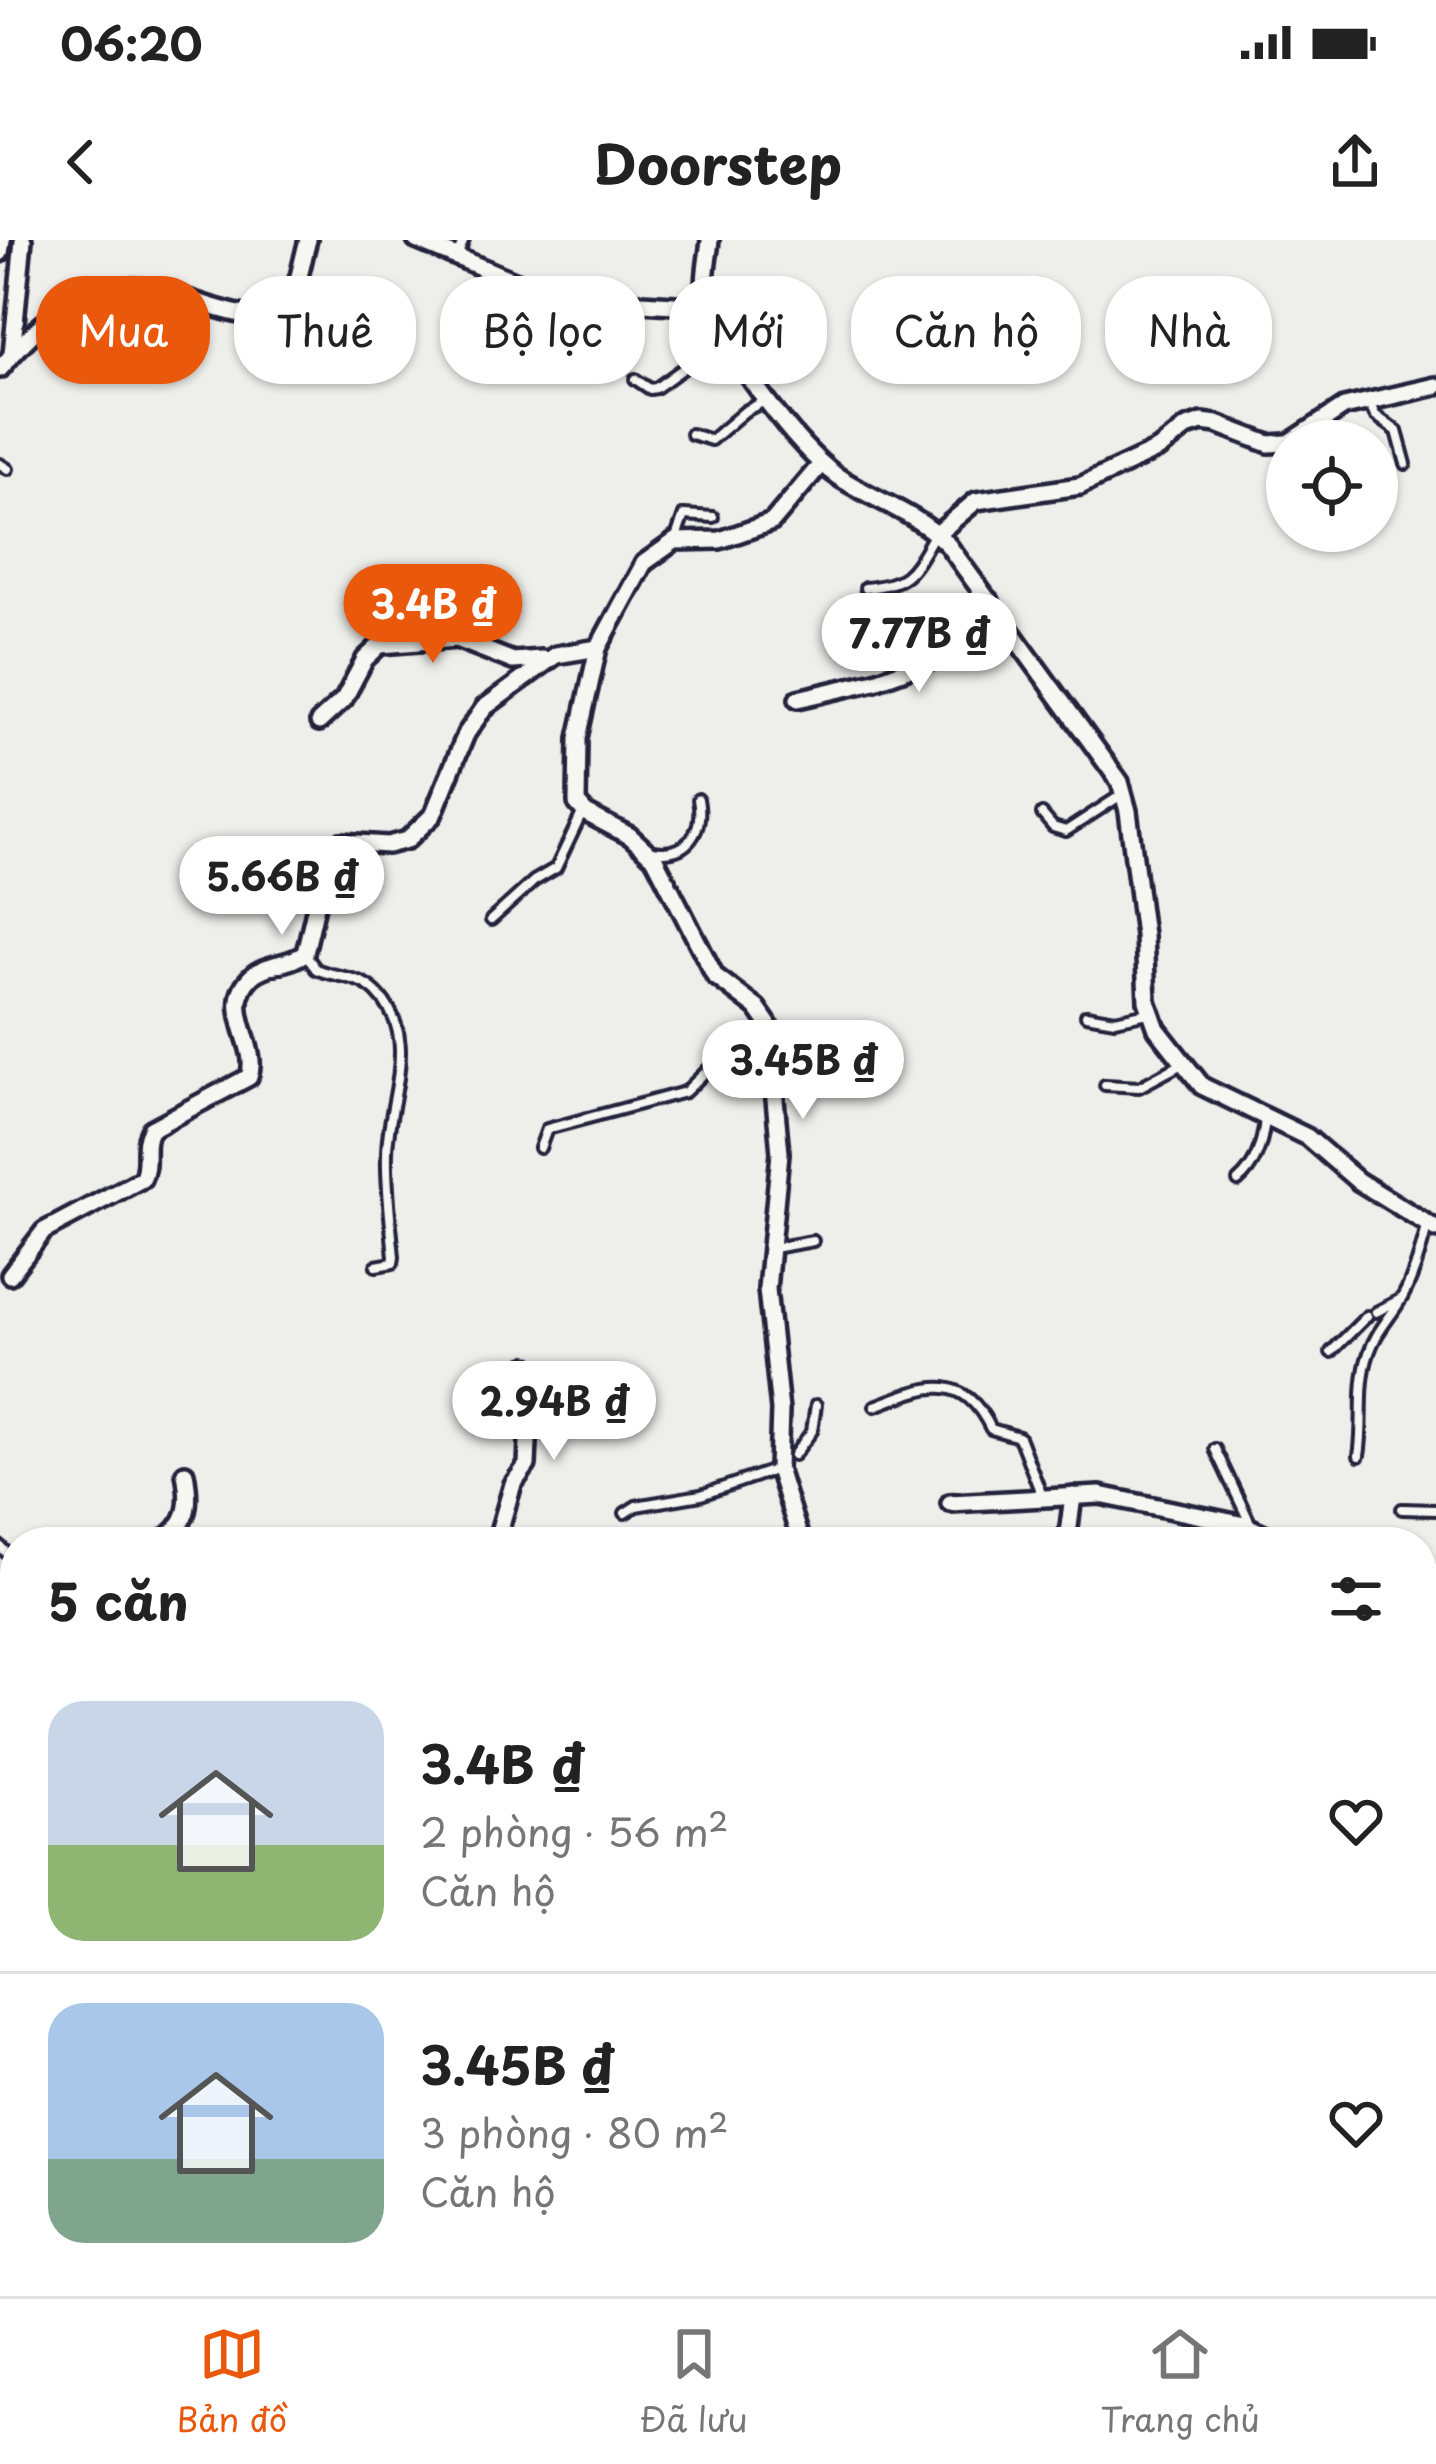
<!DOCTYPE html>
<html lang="vi">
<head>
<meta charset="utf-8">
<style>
  :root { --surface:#fff; --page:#f6f6f6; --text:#222; --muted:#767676; --line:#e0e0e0; --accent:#ea580c }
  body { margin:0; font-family:"Playpen Sans",sans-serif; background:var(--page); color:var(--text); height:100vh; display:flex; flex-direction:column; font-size:45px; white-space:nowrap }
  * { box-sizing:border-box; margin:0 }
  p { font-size:39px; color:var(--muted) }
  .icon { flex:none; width:66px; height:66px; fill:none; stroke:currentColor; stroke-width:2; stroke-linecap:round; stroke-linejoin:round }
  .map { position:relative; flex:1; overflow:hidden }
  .details { position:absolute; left:0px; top:1287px; width:1437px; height:771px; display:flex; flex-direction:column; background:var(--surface); border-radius:48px 48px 0 0; box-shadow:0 3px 9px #0004 }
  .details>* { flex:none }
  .top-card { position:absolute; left:36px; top:36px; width:1365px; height:108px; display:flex; gap:24px }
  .tools { position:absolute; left:1266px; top:180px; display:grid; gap:24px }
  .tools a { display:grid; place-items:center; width:132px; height:132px; border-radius:50%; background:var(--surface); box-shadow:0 3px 9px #0004; font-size:60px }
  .price { position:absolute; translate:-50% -102px; padding:0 27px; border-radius:42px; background:#fff; color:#222; font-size:39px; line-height:78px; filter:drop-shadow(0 3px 6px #0008) }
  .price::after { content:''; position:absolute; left:50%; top:72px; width:36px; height:27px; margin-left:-18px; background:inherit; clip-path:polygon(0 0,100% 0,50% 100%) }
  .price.current { background:var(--accent); color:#fff }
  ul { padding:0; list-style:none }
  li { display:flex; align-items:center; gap:36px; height:300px; padding:0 48px }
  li+li { border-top:3px solid var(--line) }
  li span { display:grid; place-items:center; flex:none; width:336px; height:240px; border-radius:36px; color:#555 }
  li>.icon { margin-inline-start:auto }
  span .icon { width:144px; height:144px; fill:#fffc; stroke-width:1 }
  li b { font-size:51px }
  h2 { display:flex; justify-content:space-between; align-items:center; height:144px; padding:0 48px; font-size:51px }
  .chip { padding:0 42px; border-radius:48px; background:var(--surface); box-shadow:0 3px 9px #0004; font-size:42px; line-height:108px }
  .chip.current { background:var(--accent); color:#fff }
  .status { display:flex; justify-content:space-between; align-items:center; height:84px; padding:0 60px; background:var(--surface); direction:ltr }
  .status svg { height:33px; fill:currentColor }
  header { display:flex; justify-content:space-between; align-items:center; height:156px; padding:0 48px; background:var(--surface); font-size:54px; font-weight:700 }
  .tab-bar { display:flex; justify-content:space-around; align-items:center; height:168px; border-top:3px solid var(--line); background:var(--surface); font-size:33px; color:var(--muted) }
  .tab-bar a { display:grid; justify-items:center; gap:6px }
  .tab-bar .current { color:var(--accent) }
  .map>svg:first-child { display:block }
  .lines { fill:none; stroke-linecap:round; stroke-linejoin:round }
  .river { stroke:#a7a7af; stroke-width:30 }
  .service-casing { stroke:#22223b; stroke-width:16 }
  .minor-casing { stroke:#22223b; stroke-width:24 }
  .tertiary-casing { stroke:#22223b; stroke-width:27 }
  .service { stroke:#f6f6f2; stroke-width:8 }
  .minor { stroke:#f6f6f2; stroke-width:15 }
  .tertiary { stroke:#f6f6f2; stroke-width:18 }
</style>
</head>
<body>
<div class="status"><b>06:20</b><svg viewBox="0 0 49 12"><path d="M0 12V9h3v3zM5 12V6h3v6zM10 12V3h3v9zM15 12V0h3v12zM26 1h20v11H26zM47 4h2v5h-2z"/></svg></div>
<header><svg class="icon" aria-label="back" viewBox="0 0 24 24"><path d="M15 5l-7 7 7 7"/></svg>Doorstep<svg class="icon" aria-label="share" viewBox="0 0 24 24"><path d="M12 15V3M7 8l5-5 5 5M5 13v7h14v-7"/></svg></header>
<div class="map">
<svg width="1436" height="2056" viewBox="0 0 1436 2056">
  <rect width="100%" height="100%" fill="#eeeeeb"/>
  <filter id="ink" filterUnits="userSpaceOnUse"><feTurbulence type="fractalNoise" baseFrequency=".00833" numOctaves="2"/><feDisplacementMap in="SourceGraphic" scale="24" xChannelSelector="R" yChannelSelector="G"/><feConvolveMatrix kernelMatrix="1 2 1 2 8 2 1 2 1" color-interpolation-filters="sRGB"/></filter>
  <g filter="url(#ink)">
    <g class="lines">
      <!-- river -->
      <g class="river">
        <path d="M0,1530L15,1539"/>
        <path d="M662,2043L664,2056"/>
      </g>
      <!-- service casing -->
      <g class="service-casing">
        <g id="service">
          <path d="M457,16L464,0"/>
          <path d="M635,139L650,149L656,148L723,100"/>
          <path d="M1369,162L1375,175L1397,191L1406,224"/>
          <path d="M691,194L711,200L745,171L765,161"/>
          <path d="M0,224L8,229"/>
          <path d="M675,300L684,275L713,277"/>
          <path d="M865,348C910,344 912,332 934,295"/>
          <path d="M1042,574L1053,587L1066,591L1123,554"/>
          <path d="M653,611C688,617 704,591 698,559"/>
          <path d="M491,680L534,641L556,628L583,571"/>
          <path d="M305,714L316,729C336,738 359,735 376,752C422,798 388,858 387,913C386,948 391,983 394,1017L393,1023L376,1026"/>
          <path d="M1086,775L1115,780L1148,773"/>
          <path d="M1105,845L1139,847L1182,824"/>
          <path d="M540,908L547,889L685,852L717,821L745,828L769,822"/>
          <path d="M1238,941C1256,926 1263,901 1265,878"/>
          <path d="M773,1008L813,1001"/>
          <path d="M1376,1072L1401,1059"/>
          <path d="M1331,1112L1367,1076"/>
          <path d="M875,1166C926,1147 962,1129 991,1189L1019,1197L1042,1256"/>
          <path d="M1215,1209L1252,1287"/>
          <path d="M794,1215L812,1191L816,1165"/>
          <path d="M1359,1216C1365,1181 1357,1147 1369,1113C1376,1091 1392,1076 1403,1056C1415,1034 1421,1008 1428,984"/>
          <path d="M1402,1269L1436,1270"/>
          <path d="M625,1273L636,1266L701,1255L780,1228"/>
          <path d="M530,1298L531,1302"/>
          <path d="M0,1306L15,1322"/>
          <path d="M1422,1340L1436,1339"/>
          <path d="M291,2043L299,2056"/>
          <path d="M482,2043L486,2056"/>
        </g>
      </g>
      <!-- minor casing -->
      <g class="minor-casing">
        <g id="minor">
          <path d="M416,0L555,58L709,67"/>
          <path d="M710,0C708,21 701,45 709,65C726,112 796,207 837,236C873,260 917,273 948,305L1120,542L1128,571L1144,695L1147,761L1157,789L1202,846L1307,897L1358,941L1436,989"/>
          <path d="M0,13L2,0"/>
          <path d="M12,114L23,0"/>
          <path d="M0,129C24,100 57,65 93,54C114,47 136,45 158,50C185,55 260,91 283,70C298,56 302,19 308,0"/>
          <path d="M1292,201L1344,167L1436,146"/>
          <path d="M937,294L976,261L1080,246L1159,209L1187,187L1202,182L1217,184L1269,204L1287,203"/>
          <path d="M798,459L875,441L930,421L990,361"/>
          <path d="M319,482L344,459L365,419L380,405L457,399L513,421L542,419"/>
          <path d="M10,1035L44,991L142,939C151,922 141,906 151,889L249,837C261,805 218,768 252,736C266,723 290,725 305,713L322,640L341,602L388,605L407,600L433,575L466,494L484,468L556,415L598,408"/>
          <path d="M950,1263L1100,1255L1245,1285L1281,1302"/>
          <path d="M161,1302C189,1283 191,1265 185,1233"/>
          <path d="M496,1302L513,1244L527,1225L529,1180L511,1165L514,1145L526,1126"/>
          <path d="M801,1302L778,1229L780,1170L767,1049L780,913L768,784L757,768L715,736L655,619L630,596L586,573L577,563L578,498L598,408L644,323L675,301L720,300L772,282L821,224"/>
          <path d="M1067,1302L1073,1256"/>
          <path d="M1432,1382L1436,1486"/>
          <path d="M0,1477L15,1471"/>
          <path d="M0,1502L15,1511"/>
          <path d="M0,1551L15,1561"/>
          <path d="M1422,1916C1436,1937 1422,1955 1436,1970"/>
          <path d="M0,1935L15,1921"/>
          <path d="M688,2043L691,2056"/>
          <path d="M1025,2043L1027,2054L1036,2056"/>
          <path d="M565,2056L567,2043"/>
          <path d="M1197,2056L1205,2043"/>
        </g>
      </g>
      <!-- tertiary casing -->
      <g class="tertiary-casing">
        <g id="tertiary">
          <path d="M0,1613L15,1622"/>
          <path d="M711,2043L733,2056"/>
        </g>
      </g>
      <!-- service -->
      <use href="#service" class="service"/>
      <!-- minor -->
      <use href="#minor" class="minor"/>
      <!-- tertiary -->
      <use href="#tertiary" class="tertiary"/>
    </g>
  </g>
</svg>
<div class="tools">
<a><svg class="icon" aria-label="locate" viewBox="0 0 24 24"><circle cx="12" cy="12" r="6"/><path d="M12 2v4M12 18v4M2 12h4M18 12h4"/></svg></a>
</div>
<b class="price current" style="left:433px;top:426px">3.4B ₫</b>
<b class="price" style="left:919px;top:455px">7.77B ₫</b>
<b class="price" style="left:282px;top:698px">5.66B ₫</b>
<b class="price" style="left:803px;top:882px">3.45B ₫</b>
<b class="price" style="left:554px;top:1223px">2.94B ₫</b>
<div class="top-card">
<a class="chip current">Mua</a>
<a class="chip">Thuê</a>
<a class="chip">Bộ lọc</a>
<a class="chip">Mới</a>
<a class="chip">Căn hộ</a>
<a class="chip">Nhà</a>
</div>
<section class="details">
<h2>5 căn<svg class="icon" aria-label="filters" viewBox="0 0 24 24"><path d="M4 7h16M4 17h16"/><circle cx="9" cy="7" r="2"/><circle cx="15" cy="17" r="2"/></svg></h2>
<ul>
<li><span style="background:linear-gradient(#c9d6e8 60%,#8fb573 0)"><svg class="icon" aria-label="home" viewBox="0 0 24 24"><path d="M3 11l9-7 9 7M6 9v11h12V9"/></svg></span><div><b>3.4B ₫</b><p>2 phòng · 56 m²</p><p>Căn hộ</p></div><svg class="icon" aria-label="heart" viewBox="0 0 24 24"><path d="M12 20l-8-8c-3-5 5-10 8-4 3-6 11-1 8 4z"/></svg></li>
<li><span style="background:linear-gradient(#a9c7e8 65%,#7fa58c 0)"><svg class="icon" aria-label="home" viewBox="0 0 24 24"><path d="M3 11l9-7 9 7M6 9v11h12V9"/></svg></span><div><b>3.45B ₫</b><p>3 phòng · 80 m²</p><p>Căn hộ</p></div><svg class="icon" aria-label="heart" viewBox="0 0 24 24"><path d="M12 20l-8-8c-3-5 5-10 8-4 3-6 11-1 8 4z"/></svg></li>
</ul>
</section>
</div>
<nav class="tab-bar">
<a class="current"><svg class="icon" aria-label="map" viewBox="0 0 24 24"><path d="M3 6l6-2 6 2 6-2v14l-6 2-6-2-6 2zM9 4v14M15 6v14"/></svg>Bản đồ</a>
<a><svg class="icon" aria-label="saved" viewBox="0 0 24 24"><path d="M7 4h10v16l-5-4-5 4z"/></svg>Đã lưu</a>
<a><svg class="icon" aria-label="home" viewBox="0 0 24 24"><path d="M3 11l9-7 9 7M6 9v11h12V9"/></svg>Trang chủ</a>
</nav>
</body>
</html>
